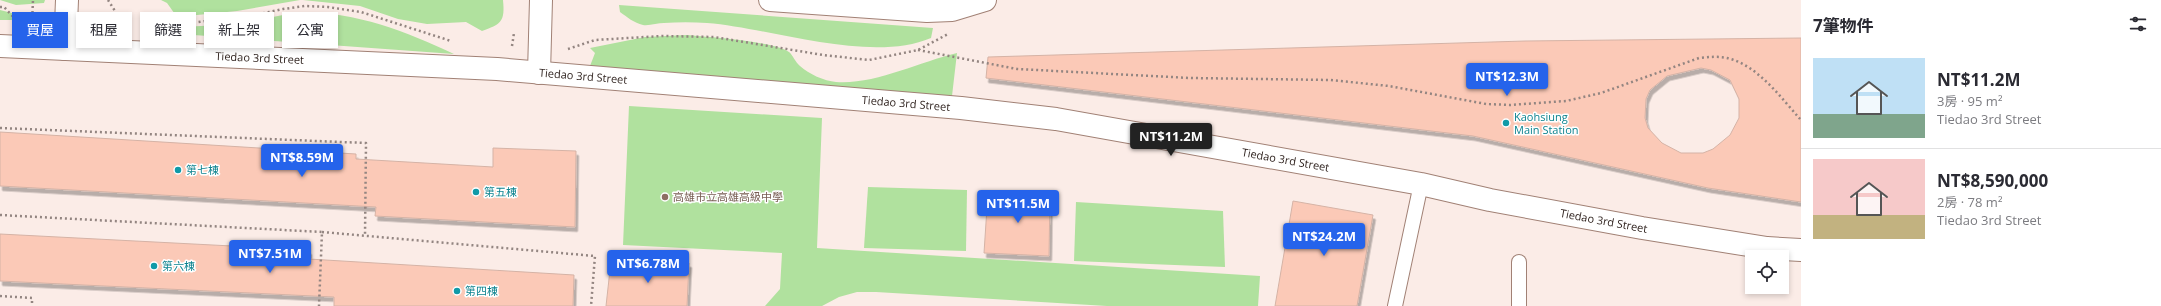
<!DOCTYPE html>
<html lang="zh-TW">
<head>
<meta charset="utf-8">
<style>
  :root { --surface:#fff; --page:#f2f2f3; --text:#2b2b33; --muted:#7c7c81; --line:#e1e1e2; --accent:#2563eb }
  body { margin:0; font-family:"Open Sans","Noto Sans TC",sans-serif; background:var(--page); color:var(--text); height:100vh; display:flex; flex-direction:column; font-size:15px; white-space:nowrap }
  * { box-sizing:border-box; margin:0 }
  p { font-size:13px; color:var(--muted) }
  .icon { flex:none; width:22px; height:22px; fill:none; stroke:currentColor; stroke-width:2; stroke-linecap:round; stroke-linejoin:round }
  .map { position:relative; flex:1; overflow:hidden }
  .panel { display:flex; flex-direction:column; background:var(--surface); width:360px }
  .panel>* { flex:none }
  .banner { position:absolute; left:12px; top:12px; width:380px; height:36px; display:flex; gap:8px }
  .controls { position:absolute; left:1745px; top:250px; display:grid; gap:8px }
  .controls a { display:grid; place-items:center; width:44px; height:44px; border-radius:0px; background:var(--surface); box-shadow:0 2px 6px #0003; font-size:20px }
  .price { position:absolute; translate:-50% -34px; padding:0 9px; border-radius:4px; background:var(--accent); color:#fff; font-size:13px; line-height:26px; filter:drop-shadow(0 1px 2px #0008) }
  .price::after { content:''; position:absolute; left:50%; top:24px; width:12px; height:9px; margin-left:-6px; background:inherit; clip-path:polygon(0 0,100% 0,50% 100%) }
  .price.current { background:#222; color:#fff }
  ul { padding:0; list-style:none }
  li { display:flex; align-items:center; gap:12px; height:100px; padding:0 12px }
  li+li { border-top:1px solid var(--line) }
  li span { display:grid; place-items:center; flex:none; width:112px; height:80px; border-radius:0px; color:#555 }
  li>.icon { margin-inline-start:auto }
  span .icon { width:48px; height:48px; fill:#fffc; stroke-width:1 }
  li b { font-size:17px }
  h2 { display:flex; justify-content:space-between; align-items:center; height:48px; padding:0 12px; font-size:17px }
  .chip { padding:0 14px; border-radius:0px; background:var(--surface); box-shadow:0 2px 6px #0003; font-size:14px; line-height:36px }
  .chip.current { background:var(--accent); color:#fff }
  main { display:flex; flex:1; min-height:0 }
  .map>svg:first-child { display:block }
  .green { fill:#b0e19e }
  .building { fill:#fbc9b7; stroke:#d5b3a6; fill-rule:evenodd; filter:url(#shadow) }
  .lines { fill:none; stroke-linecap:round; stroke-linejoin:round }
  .lane-casing { stroke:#a18175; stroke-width:16 }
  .street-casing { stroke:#a18175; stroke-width:24 }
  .path { stroke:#938581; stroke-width:2.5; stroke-dasharray:2 3; stroke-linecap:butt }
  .lane { stroke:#fff; stroke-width:14 }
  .street { stroke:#fff; stroke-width:22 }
  .culture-dot { fill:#0f9aa8; stroke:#fff; stroke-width:1.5 }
  .education-dot { fill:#8d6e63; stroke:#fff; stroke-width:1.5 }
  .labels { text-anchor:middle; stroke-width:3; stroke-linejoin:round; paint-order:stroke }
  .street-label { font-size:11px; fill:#2a1d19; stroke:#fff }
  .culture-label { font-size:11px; fill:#0d838f; stroke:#fff; text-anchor:start }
  .education-label { font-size:11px; fill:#785e54; stroke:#fff; text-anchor:start }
</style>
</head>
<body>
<main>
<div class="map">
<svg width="1801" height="306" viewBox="0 0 1801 306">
  <defs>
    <filter id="shadow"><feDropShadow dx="2.5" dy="4.5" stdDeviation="0" flood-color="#0004"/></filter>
  </defs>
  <rect width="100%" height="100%" fill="#fbece7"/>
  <!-- green -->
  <g class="green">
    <path d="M0,0H45L44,3L16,5Z"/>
    <path d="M161,0H300L237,11L177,17L167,3Z"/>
    <path d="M303,0H503C505,21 502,24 482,31L466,22L427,24L398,19L360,6Z"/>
    <path d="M619,5L933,28L931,38C870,64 772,28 707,23C693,22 678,22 664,23C658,23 649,26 643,25C634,23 627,17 620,12Z"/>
    <path d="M0,10L16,14L18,20H0Z"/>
    <path d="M298,12C354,11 405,31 454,54L180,34L182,27L238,24Z"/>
    <path d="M687,35C707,37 774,41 789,52C793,55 795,62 800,66C809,74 824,81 836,82C874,85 919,62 957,53L952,96L590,66L595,53L590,48L645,37Z"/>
    <path d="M629,106L822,118L817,248L1260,276L1258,306H1107L876,292H857L839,297L822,306H765L780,289L782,253L623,245Z"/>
    <path d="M868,187L967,190L966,251L864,248Z"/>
    <path d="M1076,202L1223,211L1225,267L1074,261Z"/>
  </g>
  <!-- building -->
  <g class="building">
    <path d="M1801,38V202L1708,188L1473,136L986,78L988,57L1525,41ZM1701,68L1711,70L1730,80L1739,99V118L1730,135L1713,149L1703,153H1681L1662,143L1648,128L1645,118L1646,99L1650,90L1667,76Z"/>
    <path d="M0,132L356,154V159L493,167V148L576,151L575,227L375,216L376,207L0,186Z"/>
    <path d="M988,192L1050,194L1049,256L984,253Z"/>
    <path d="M1293,201L1373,215L1357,306H1275Z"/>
    <path d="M0,234L309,250V259L574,275L573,306H334V297L0,281Z"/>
    <path d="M611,261L689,263L687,306H606Z"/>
  </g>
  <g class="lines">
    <!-- lane casing -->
    <g class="lane-casing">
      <g id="lane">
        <path d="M1395,306L1421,184"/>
        <path d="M1519,306V262"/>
      </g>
    </g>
    <!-- street casing -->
    <g class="street-casing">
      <g id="street">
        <path d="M770,0L927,11L952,10L985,0"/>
        <path id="s1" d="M0,46L497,69L961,108L1056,119L1421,184L1490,200L1642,228L1767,248L1801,250"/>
        <path d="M65,49L67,0"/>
        <path d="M539,73L541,0"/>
      </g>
    </g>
    <!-- path -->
    <g class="path">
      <path d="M108,0L115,11L117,27"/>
      <path d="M0,7H4L19,23"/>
      <path d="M32,23L33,0"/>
      <path d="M159,28L212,20L241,18L283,9L305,6L328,7L361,12L451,41"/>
      <path d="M512,46L514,33"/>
      <path d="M568,49L595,40L662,36L714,37L823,55L869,60L918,50L948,34"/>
      <path d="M918,50L1017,69L1190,78L1330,80L1389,86L1486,104L1510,105L1566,101L1601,93L1699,58C1709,57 1718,56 1727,58C1758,65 1781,98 1801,120"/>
      <path d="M0,128L366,143L365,236"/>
      <path d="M0,215L322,232L319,306"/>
      <path d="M322,232L595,256L591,306"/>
      <path d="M0,296L32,298V306"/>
    </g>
    <!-- lane -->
    <use href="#lane" class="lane"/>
    <!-- street -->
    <use href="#street" class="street"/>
  </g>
  <!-- markers -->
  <g class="culture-dot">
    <circle cx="1506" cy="123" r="4"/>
    <circle cx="178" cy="170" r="4"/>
    <circle cx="476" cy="192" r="4"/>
    <circle cx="154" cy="266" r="4"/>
    <circle cx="457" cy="291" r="4"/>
  </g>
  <circle class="education-dot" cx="665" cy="197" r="4"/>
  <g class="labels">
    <!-- street labels -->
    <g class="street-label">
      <text dy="4" stroke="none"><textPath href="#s1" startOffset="260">Tiedao 3rd Street</textPath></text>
      <text dy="4" stroke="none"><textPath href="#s1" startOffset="584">Tiedao 3rd Street</textPath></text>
      <text dy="4" stroke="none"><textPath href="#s1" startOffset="908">Tiedao 3rd Street</textPath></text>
      <text dy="4" stroke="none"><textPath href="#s1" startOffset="1292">Tiedao 3rd Street</textPath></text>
      <text dy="4" stroke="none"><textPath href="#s1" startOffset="1616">Tiedao 3rd Street</textPath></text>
    </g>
    <!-- culture labels -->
    <g class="culture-label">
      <text x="1514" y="121">Kaohsiung<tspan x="1514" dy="13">Main Station</tspan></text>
      <text x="186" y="174">第七棟</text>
      <text x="484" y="196">第五棟</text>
      <text x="162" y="270">第六棟</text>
      <text x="465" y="295">第四棟</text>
    </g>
    <!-- education labels -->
    <g class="education-label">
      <text x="673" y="201">高雄市立高雄高級中學</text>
    </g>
  </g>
</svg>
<div class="controls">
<a><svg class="icon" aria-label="locate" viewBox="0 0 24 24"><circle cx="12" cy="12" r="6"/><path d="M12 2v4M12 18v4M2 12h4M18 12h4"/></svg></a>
</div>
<b class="price" style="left:1507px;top:97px">NT$12.3M</b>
<b class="price current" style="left:1171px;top:157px">NT$11.2M</b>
<b class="price" style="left:302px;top:178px">NT$8.59M</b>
<b class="price" style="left:1018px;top:224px">NT$11.5M</b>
<b class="price" style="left:1324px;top:257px">NT$24.2M</b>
<b class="price" style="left:270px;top:274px">NT$7.51M</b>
<b class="price" style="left:648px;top:284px">NT$6.78M</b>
<div class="banner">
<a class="chip current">買屋</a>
<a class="chip">租屋</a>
<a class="chip">篩選</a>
<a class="chip">新上架</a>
<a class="chip">公寓</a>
</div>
</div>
<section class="panel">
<h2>7筆物件<svg class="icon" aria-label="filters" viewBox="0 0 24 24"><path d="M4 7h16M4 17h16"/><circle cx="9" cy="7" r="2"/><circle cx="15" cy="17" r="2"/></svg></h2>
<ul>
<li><span style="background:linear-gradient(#bfe0f5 70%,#7fa58c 0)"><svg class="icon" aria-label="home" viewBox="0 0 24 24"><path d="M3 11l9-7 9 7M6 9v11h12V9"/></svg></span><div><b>NT$11.2M</b><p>3房 · 95 m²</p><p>Tiedao 3rd Street</p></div></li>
<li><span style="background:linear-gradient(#f6c9c9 70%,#c2b280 0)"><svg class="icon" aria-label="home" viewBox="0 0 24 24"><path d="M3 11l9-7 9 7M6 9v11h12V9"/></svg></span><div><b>NT$8,590,000</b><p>2房 · 78 m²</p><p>Tiedao 3rd Street</p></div></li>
</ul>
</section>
</main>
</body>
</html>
